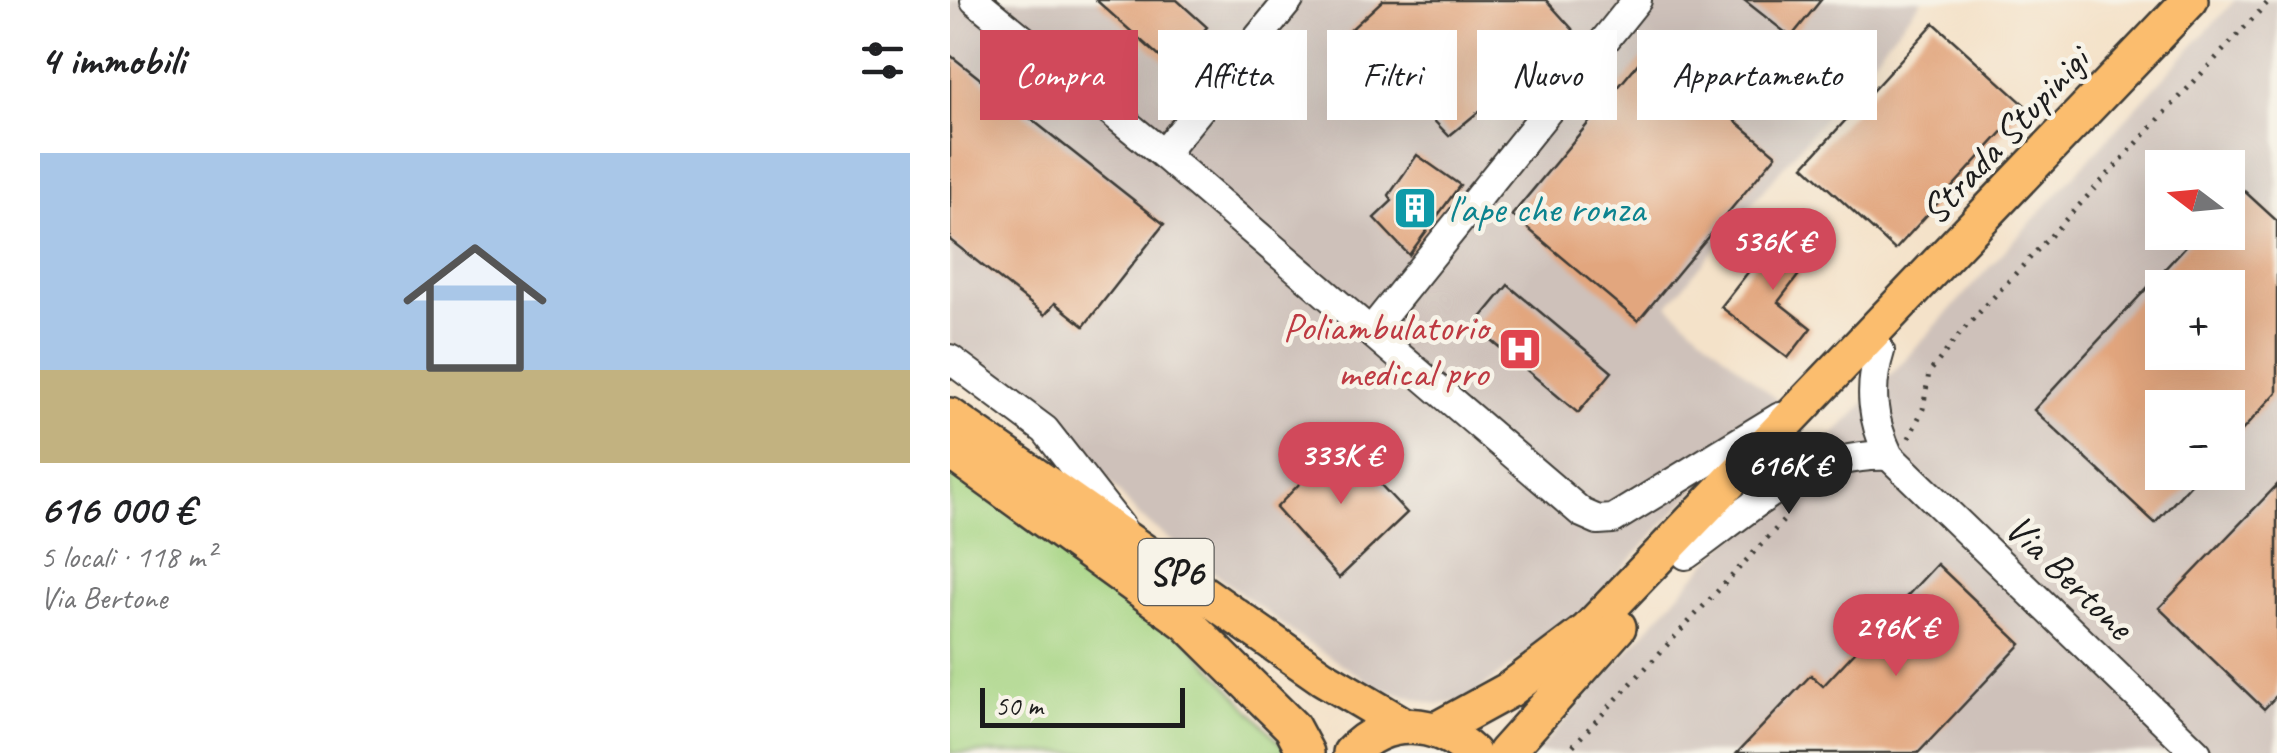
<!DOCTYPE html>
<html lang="it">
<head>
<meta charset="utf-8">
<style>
  :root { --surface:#fff; --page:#f6f6f6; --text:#202124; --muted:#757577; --accent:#d1495b }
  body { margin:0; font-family:Caveat,sans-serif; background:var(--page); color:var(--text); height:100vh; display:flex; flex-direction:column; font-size:38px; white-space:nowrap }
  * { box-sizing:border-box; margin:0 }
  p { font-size:32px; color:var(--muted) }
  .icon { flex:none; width:55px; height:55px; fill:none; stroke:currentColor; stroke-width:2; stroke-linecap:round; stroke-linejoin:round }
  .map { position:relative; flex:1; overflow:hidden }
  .drawer { display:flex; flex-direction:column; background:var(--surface); width:950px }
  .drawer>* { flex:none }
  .hud { position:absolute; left:30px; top:30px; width:950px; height:90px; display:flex; gap:20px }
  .needle { width:65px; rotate:286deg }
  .tools { position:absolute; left:1195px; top:150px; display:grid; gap:20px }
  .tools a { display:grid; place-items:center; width:100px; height:100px; border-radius:0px; background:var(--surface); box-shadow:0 10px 40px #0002; font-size:50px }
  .scale { position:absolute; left:30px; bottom:25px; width:205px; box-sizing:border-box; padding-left:10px; border:5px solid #1c1c1c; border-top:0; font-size:28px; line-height:35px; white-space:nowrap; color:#1c1c1c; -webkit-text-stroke:8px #f7f3e8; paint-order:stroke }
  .price { position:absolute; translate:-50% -85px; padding:0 22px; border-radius:35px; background:var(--accent); color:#fff; font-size:32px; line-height:65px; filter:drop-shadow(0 2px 5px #0008) }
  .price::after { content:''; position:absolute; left:50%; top:60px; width:30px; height:22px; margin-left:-15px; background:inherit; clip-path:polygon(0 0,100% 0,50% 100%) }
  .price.selected { background:#222; color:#fff }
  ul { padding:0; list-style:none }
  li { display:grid; align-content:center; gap:20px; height:530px; padding:0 40px }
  li span { display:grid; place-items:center; height:310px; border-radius:0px; color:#555 }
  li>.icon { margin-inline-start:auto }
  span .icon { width:180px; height:180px; fill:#fffc; stroke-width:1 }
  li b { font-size:42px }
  h2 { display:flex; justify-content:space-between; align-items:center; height:120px; padding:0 40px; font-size:42px }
  .tag { padding:0 35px; border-radius:0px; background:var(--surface); box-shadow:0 10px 40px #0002; font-size:35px; line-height:90px }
  .tag.selected { background:var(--accent); color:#fff }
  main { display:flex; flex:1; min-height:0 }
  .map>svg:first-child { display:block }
  .industrial { fill:#cec1ba; fill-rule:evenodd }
  .green { fill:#a5d482; stroke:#60784f; stroke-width:2.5 }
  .building { fill:#e2a67e; fill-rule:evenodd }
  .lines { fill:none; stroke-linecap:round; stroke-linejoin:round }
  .minor-casing { stroke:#3c3a36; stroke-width:32 }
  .major-casing { stroke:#3c3a36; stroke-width:40 }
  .path { stroke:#3c3a36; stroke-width:5; stroke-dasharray:2.5 8; stroke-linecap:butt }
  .minor { stroke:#fff; stroke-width:28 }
  .major { stroke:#fbbd6e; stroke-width:35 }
  .labels { text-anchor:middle; stroke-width:9; stroke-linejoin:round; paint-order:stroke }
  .shield { fill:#f7f3e8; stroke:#5e5c59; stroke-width:2.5 }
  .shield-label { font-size:38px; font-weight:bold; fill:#1c1c1c }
  .street-label { font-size:40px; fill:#1c1c1c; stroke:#f7f3e8 }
  .culture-label { font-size:40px; fill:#0d838f; stroke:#f7f3e8; text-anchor:start }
  .health-label { font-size:40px; fill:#be3a42; stroke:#f7f3e8; text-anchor:end }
</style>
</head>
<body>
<main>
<section class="drawer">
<h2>4 immobili<svg class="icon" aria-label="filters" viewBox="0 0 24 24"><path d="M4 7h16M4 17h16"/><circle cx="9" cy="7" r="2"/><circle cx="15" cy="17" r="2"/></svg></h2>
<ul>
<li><span style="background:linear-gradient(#a9c7e8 70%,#c2b280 0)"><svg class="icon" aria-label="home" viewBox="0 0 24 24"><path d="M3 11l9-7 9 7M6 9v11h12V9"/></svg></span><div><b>616 000 €</b><p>5 locali · 118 m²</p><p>Via Bertone</p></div></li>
</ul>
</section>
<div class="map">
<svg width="1327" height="753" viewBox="0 0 1327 753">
  <rect width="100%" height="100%" fill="#f7f3e8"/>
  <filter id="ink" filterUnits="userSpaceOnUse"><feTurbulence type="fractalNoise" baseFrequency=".01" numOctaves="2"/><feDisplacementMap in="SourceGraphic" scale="20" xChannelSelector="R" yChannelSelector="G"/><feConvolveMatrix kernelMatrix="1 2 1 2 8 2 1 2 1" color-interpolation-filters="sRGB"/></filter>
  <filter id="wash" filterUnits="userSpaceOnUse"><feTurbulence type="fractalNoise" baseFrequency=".0048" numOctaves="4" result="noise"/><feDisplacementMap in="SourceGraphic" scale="40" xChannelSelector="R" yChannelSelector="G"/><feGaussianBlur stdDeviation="2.25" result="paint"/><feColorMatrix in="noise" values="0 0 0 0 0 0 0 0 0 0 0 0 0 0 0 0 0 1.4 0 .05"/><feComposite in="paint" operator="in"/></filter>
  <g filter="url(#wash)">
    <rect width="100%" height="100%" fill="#f4e2c9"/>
    <!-- industrial -->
    <g class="industrial">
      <path d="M0,0H972L718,305L828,401L634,610L519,698L488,705L429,688L353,640L190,517L105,419L0,342Z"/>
      <path d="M1285,0H1327V753H586L755,565L911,407ZM1212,168H1278V232H1212ZM1212,288H1278V352H1212ZM1212,408H1278V472H1212Z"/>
    </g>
    <!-- green -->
    <path class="green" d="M0,467L235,639L339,753H0Z"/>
    <g id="blocks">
      <!-- building -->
      <g class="building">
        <path d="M146,0H227L257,27L222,68Z"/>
        <path d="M433,0H596L625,32L499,136L398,32Z"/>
        <path d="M794,0H871L841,37Z"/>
        <path d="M984,23L1076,106L945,250L854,166Z"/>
        <path d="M700,49L826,155L688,321L562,215Z"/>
        <path d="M0,55L214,224L134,326L105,303L95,315L0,240Z"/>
        <path d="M467,155L510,185L459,255L424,218L442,201L439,195Z"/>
        <path d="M1291,188L1327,221V392L1278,446V408H1212V472H1252L1205,523L1084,410L1249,232H1278V202ZM1212,288H1278V352H1212Z"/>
        <path d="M834,226L867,251L828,302L861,328L838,358L771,307Z"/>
        <path d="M558,285L662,372L628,413L524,326Z"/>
        <path d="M392,436L432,479L429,483L457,513L389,578L326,508L355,478L351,475Z"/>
        <path d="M1327,485V695L1314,709L1209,608Z"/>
        <path d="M987,564L1071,644L968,753H787L861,675L873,686Z"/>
      </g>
    </g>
  </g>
  <g filter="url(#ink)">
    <use href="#blocks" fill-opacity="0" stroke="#3c3a36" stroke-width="2.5"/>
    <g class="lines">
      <!-- minor casing -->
      <g class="minor-casing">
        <g id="minor">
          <path d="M25,0L213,154L632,513L648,520L663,519L830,417"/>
          <path d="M213,154L339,0"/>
          <path d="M420,332L687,0"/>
          <path d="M930,351C918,389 922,420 939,456L1247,753"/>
          <path d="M0,359L95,430L170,526"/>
          <path d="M736,555C800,510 856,452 939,456"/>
        </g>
      </g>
      <!-- major casing -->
      <g class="major-casing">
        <g id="major">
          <path d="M0,416L372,677L453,725"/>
          <path d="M0,451L237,623L342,727L356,753"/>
          <path d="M488,729L559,690L637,631L1240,0"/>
          <path d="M401,753C436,715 487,720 522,753"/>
          <path d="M555,753L668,627"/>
        </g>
      </g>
      <!-- path -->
      <g class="path">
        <path d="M959,438L973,409L979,373L1013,330L1320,0"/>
        <path d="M616,753L836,518"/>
      </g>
      <!-- minor -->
      <use href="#minor" class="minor"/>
      <!-- major -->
      <use href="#major" class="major"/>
    </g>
  </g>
  <!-- icons -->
  <defs>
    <g id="building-square" transform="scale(2.25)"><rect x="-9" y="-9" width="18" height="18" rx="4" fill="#0f9aa8" stroke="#f7f3e8"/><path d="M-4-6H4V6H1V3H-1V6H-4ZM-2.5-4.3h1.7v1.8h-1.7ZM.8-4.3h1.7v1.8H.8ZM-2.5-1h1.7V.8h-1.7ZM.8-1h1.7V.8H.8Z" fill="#fff"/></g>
    <g id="hospital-square" transform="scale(2.25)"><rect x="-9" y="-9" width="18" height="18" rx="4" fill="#e0444e" stroke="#f7f3e8"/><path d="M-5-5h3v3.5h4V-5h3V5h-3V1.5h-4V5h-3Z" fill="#fff"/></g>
  </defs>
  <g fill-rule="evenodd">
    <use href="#building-square" x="465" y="208"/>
    <use href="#hospital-square" x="570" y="349"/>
  </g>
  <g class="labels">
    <!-- shield labels -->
    <rect class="shield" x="188.5" y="539" width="75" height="66" rx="8"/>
    <g class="shield-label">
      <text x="226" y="585">SP6</text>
    </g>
    <!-- street labels -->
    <g class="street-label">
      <text transform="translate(1054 135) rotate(-47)" y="14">Strada Stupinigi</text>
      <text transform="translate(1120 576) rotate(44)" y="14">Via Bertone</text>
    </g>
    <!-- culture labels -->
    <g class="culture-label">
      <text x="498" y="222">l'ape che ronza</text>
    </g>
    <!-- health labels -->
    <g class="health-label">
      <text x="538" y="340">Poliambulatorio<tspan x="538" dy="46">medical pro</tspan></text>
    </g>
  </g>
</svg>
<div class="tools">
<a><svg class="needle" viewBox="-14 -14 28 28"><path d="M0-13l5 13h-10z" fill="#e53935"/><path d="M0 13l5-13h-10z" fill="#757577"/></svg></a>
<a>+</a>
<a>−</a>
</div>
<div class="scale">50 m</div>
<b class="price" style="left:823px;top:293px">536K €</b>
<b class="price" style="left:391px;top:507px">333K €</b>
<b class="price selected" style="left:839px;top:517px">616K €</b>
<b class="price" style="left:946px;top:679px">296K €</b>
<div class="hud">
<a class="tag selected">Compra</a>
<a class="tag">Affitta</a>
<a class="tag">Filtri</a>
<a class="tag">Nuovo</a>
<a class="tag">Appartamento</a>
</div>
</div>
</main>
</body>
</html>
